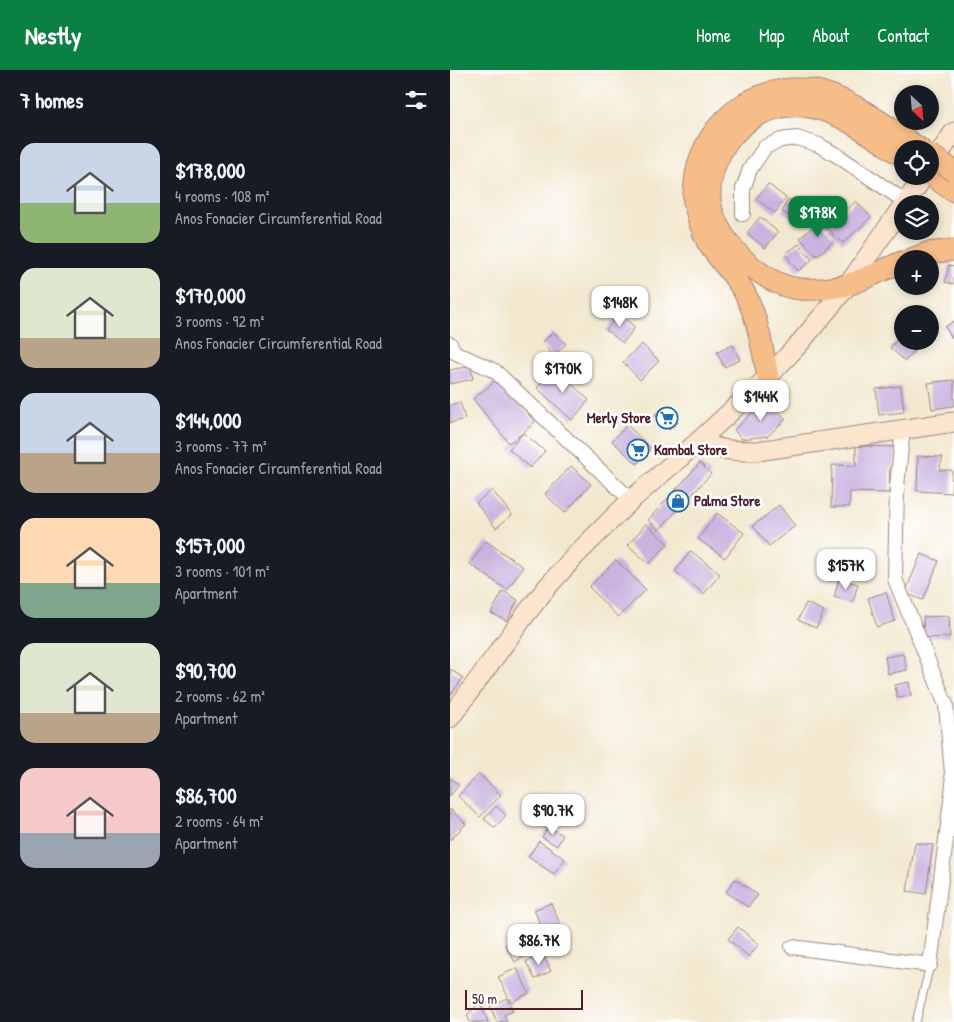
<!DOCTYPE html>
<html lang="en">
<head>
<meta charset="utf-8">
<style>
  :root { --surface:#171b24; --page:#242831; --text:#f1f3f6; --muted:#9ea1a6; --accent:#0b8043 }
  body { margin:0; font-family:"Patrick Hand",sans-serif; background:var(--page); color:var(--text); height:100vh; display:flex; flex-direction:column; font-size:19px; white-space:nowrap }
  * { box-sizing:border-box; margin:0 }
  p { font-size:16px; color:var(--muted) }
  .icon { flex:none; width:28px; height:28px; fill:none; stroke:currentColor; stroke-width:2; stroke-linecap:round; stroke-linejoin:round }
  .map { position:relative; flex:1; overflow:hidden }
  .sheet { display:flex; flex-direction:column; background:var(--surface); width:450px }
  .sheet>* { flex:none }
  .needle { width:32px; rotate:154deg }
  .fabs { position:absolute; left:444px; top:15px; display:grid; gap:10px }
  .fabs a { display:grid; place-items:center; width:45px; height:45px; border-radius:50%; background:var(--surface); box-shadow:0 2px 8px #0003; font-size:25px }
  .scale { position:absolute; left:15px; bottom:12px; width:118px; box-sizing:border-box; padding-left:5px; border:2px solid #4a1f2b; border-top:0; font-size:14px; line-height:18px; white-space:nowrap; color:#4a1f2b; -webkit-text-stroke:4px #fff; paint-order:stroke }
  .price { position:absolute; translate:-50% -42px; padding:0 11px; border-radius:10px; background:#fff; color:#222; font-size:16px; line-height:32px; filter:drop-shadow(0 1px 2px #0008) }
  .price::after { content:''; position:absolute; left:50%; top:30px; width:15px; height:11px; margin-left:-8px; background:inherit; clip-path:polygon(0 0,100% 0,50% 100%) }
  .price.on { background:var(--accent); color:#fff }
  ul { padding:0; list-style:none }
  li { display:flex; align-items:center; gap:15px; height:125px; padding:0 20px }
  li span { display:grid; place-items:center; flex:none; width:140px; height:100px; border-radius:15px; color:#555 }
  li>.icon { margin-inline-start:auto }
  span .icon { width:60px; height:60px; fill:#fffc; stroke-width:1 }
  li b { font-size:21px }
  h2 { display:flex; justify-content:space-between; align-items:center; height:60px; padding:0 20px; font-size:21px }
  header { display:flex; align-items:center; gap:30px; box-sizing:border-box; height:70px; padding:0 25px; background:var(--accent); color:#fff }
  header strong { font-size:24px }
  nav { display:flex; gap:28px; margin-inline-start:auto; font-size:18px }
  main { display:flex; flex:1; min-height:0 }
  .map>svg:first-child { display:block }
  .building { fill:#c9b4e0 }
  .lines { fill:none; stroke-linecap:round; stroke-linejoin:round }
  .lane-casing { stroke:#9e847d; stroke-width:9 }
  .street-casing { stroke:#9e847d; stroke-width:16 }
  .secondary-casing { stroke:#9e847d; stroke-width:21 }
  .primary-casing { stroke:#9e847d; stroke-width:23 }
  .lane { stroke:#fff; stroke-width:7 }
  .street { stroke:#fff; stroke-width:14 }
  .secondary { stroke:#fce5cf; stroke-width:19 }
  .primary { stroke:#f7bd88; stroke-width:21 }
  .primary-bridge-casing { stroke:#9e847d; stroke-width:23; stroke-linecap:butt }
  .primary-bridge { stroke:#f7bd88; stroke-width:21 }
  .labels { text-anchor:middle; stroke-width:5; stroke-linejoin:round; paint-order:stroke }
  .poi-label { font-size:15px; font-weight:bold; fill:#4a1f2b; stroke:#fff; text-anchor:start }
</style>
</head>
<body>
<header>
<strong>Nestly</strong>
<nav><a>Home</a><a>Map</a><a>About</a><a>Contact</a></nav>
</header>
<main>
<section class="sheet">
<h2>7 homes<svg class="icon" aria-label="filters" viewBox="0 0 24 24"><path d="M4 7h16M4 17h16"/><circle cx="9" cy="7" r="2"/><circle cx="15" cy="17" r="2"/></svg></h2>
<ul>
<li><span style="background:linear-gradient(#c9d6e8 60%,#8fb573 0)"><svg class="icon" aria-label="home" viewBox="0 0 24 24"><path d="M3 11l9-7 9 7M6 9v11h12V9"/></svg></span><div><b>$178,000</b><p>4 rooms · 108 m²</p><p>Anos Fonacier Circumferential Road</p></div></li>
<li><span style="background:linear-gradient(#dfe7d0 70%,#b9a48a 0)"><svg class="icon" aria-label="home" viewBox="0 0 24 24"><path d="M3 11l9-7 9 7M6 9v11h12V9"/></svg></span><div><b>$170,000</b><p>3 rooms · 92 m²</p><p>Anos Fonacier Circumferential Road</p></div></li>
<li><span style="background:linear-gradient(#c9d6e8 60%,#b9a48a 0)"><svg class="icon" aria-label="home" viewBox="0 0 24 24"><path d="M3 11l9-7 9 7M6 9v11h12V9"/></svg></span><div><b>$144,000</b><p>3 rooms · 77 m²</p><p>Anos Fonacier Circumferential Road</p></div></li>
<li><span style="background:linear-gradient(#ffd9b3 65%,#7fa58c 0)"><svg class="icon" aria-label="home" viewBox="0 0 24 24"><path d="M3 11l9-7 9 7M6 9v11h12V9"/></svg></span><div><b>$157,000</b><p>3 rooms · 101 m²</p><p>Apartment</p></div></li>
<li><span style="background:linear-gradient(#dfe7d0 70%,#b9a48a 0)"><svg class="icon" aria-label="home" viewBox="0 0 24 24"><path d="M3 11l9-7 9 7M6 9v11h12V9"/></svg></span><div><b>$90,700</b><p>2 rooms · 62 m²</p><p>Apartment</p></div></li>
<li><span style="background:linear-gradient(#f6c9c9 65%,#9aa5b1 0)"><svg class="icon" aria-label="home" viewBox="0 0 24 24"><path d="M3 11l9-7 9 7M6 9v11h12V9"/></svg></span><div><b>$86,700</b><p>2 rooms · 64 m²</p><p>Apartment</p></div></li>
</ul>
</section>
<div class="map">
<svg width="504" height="952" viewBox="0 0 504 952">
  <rect width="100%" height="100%" fill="#fff"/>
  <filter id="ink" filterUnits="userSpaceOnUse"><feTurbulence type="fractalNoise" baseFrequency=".02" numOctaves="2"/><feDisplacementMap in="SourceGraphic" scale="10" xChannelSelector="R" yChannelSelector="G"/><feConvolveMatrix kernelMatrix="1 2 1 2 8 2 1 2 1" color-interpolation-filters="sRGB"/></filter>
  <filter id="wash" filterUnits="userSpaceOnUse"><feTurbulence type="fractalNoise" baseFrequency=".0096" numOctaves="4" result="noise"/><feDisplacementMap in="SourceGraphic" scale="20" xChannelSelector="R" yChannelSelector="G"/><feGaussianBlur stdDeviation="1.12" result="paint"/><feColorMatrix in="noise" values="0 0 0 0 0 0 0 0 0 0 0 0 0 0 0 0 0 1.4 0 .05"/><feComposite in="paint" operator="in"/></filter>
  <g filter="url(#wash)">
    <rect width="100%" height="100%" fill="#f2e8cf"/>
    <g id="blocks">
      <!-- building -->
      <g class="building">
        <path d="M318,114L336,128L325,143L306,129Z"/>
        <path d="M338,129L355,138L348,150L332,142Z"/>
        <path d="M371,131L386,147L377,156L361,140Z"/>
        <path d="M406,131L421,147L393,173L378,158Z"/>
        <path d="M310,147L328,162L315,178L297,163Z"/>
        <path d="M369,151L386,169L367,186L350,168Z"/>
        <path d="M349,174L362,190L348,201L335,184Z"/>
        <path d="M499,195L504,196V214L495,212Z"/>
        <path d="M168,244L185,257L173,273L156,260Z"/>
        <path d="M504,251V271L495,257Z"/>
        <path d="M103,262L116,274L104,286L92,273Z"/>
        <path d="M452,264V271H473L455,291L440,278Z"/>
        <path d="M192,274L209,291L190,310L173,292Z"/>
        <path d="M283,275L290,290L274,297L267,282Z"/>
        <path d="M21,296L23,309L0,314V300Z"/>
        <path d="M104,298L139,330L122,350L87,318Z"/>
        <path d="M49,308L85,352L73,363L95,381L80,398L59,379L73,363L59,373L23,329Z"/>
        <path d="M504,310V336L482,339L478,313Z"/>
        <path d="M451,316L454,342L429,345L426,319Z"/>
        <path d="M316,329L336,349L318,366L292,369L284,360Z"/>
        <path d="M10,332L15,349L0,353V335Z"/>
        <path d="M213,337L228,352L220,360L205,345Z"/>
        <path d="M177,355L201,378L187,394L162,371Z"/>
        <path d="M406,376L446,377L445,395L440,397L439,423L400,422L399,437H381L382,395L406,396Z"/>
        <path d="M468,386L493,387L489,400H502L501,423L467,421Z"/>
        <path d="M250,393L261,404L209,460L198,450Z"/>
        <path d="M121,396L141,414L115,443L95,424Z"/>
        <path d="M42,420L62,445L46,458L26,433Z"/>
        <path d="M329,435L345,456L319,476L303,456Z"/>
        <path d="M267,443L294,463L275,488L248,469Z"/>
        <path d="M196,454L218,474L199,494L178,475Z"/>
        <path d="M36,471L73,497L57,520L20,494Z"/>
        <path d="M241,481L270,504L254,524L225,501Z"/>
        <path d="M471,484L489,491L473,530L455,523Z"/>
        <path d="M166,490L196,520L168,547L139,517Z"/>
        <path d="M389,509L408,514L403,532L384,527Z"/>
        <path d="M53,521L68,530L57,551L41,543Z"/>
        <path d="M436,522L445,551L427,557L418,528Z"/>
        <path d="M356,533L374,541L366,558L348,550Z"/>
        <path d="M499,546L500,567L474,568L473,547Z"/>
        <path d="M453,584L457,600L438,604L435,587Z"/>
        <path d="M0,599L13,608L0,626Z"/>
        <path d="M459,612L461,626L447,628L445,615Z"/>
        <path d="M29,704L51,725L30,747L8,726Z"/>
        <path d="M0,708L9,715L0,726Z"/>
        <path d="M46,736L56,745L45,758L34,749Z"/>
        <path d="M0,739L16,754L0,770Z"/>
        <path d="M98,757L113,765L107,776L92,767Z"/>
        <path d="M89,771L115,789L104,804L78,787Z"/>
        <path d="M465,773L483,775L476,824L457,821Z"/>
        <path d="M285,809L308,825L298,837L276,822Z"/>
        <path d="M101,833L115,865L99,873L84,840Z"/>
        <path d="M288,857L309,874L299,887L278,869Z"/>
        <path d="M67,860L88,877L65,892L55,875Z"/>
        <path d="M92,883L101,901L85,909L76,892Z"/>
        <path d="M67,898L79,923L61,932L48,907Z"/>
        <path d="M57,928L63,941L54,945L57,951L47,952L40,936Z"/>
        <path d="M30,933L38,952H20L17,945Z"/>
      </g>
    </g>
  </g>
  <g filter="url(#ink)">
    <use href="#blocks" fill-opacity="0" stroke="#9e847d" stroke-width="1"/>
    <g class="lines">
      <!-- lane casing -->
      <g class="lane-casing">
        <path id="lane" d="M466,952L480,895"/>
      </g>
      <!-- street casing -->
      <g class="street-casing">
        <g id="street">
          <path d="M293,144V119L300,99L315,77L331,70L347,68L369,75L388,86L456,132"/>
          <path d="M0,274L4,282L45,301L181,430"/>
          <path d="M342,877L480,895L503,715L496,635L445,509L447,416L453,359"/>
        </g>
      </g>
      <!-- secondary casing -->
      <g class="secondary-casing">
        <g id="secondary">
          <path d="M480,97L504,62"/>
          <path d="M455,134L474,106"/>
          <path d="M249,371C269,381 285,381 307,381L504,352"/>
          <path d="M0,648L76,544L98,516L125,486L181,430L249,371L318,307L349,274L398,215L452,137"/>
        </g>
      </g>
      <!-- primary casing -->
      <g class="primary-casing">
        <g id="primary">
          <path d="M452,86C425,68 393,43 360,37C306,27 257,76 260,129C262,155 282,180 301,196C316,208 332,218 351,219C364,220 389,218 400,214C418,208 435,199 452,192"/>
          <path d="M480,105L504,121"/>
          <path d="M461,189L477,183L504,180"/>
          <path d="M318,307C312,278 308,246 293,220C283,203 266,187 257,171C253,162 249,152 247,143C246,139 244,135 244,132C243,123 245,114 246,105C255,52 306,12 361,20C399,26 439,58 470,79"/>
        </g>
      </g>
      <!-- lane -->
      <use href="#lane" class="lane"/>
      <!-- street -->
      <use href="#street" class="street"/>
      <!-- secondary -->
      <use href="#secondary" class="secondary"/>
      <!-- primary -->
      <use href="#primary" class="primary"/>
      <!-- primary-bridge casing -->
      <g class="primary-bridge-casing">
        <path id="primary-bridge" d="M480,85L504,101"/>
      </g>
      <!-- primary-bridge -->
      <use href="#primary-bridge" class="primary-bridge"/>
    </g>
  </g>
  <!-- icons -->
  <defs>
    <g id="supermarket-ring" transform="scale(1.125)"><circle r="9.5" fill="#fff" stroke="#1f6fb2" stroke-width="1.5"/><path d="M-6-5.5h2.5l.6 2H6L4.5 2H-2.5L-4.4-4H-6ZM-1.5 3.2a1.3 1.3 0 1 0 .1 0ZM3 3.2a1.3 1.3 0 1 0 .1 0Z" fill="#1f6fb2"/></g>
    <g id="shop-ring" transform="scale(1.125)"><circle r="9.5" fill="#fff" stroke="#1f6fb2" stroke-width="1.5"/><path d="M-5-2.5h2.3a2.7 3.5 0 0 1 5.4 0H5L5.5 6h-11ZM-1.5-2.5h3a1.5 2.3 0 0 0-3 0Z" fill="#1f6fb2"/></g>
  </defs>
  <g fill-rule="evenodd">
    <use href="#supermarket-ring" x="217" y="348"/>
    <use href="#supermarket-ring" x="188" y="380"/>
    <use href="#shop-ring" x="228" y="431"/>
  </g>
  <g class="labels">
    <!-- poi labels -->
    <g class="poi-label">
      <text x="201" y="353" text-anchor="end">Merly Store</text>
      <text x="204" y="385">Kambal Store</text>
      <text x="244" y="436">Palma Store</text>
    </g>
  </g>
</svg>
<div class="fabs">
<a><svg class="needle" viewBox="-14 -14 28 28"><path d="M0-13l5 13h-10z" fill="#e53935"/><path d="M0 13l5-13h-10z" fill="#9ea1a6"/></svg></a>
<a><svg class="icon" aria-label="locate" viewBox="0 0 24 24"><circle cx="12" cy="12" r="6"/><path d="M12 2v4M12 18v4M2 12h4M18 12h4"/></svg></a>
<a><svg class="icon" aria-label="layers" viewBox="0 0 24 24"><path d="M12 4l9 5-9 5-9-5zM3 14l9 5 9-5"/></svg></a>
<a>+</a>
<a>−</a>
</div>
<div class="scale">50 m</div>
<b class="price on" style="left:368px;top:168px">$178K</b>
<b class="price" style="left:170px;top:258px">$148K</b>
<b class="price" style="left:113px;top:324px">$170K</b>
<b class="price" style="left:311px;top:352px">$144K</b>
<b class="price" style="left:396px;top:521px">$157K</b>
<b class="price" style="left:103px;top:766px">$90.7K</b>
<b class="price" style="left:89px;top:896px">$86.7K</b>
</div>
</main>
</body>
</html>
